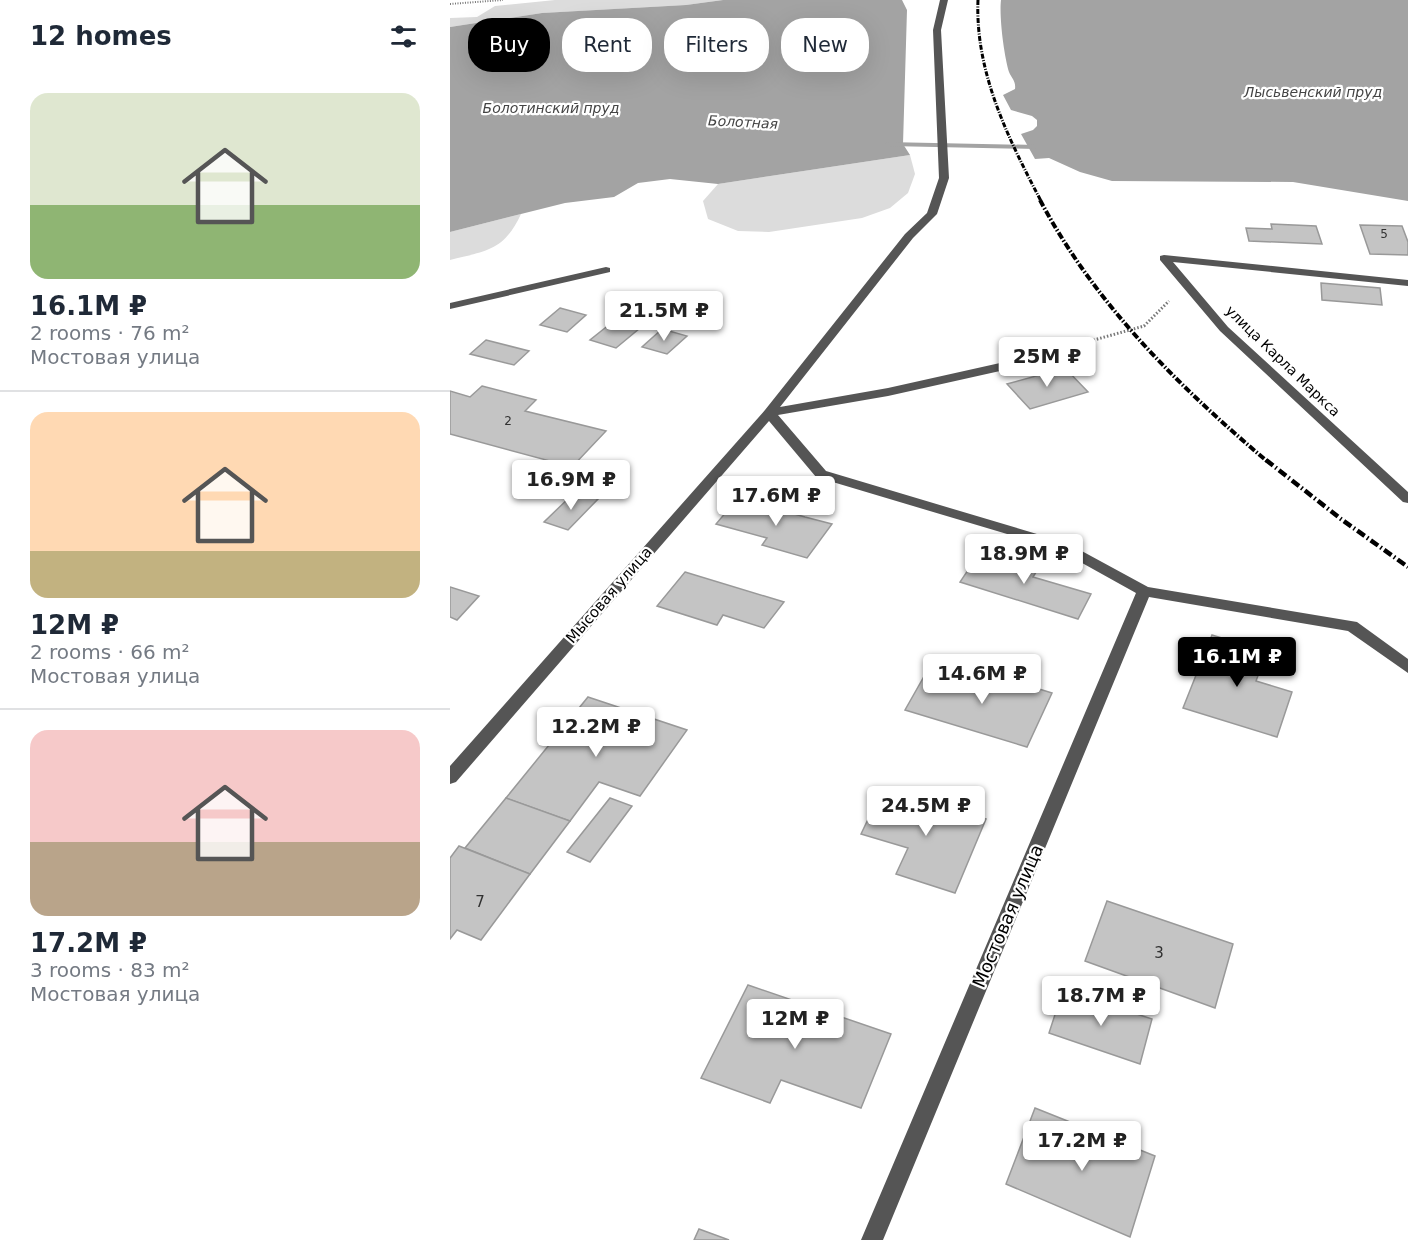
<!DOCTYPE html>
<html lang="en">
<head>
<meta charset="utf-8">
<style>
  :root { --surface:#fff; --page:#f2f2f3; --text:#1f2937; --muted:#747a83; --line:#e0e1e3; --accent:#000 }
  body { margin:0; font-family:"DejaVu Sans",sans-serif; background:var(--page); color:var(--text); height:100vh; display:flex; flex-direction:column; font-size:22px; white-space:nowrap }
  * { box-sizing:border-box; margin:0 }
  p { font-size:20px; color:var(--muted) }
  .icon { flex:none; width:33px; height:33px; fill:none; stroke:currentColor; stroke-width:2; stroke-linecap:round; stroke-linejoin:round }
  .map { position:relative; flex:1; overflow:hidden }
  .sheet { display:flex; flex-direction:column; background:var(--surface); width:450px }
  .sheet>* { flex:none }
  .hud { position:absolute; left:18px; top:18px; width:570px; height:54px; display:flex; gap:12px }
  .price { position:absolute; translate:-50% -51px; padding:0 14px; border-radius:6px; background:#fff; color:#222; font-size:20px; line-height:39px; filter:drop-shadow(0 2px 3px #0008) }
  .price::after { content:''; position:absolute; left:50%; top:36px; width:18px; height:14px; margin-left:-9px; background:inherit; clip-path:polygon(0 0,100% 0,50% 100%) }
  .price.on { background:var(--accent); color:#fff }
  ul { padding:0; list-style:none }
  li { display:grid; align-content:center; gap:12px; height:318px; padding:0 30px }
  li+li { border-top:2px solid var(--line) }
  li span { display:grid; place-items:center; height:186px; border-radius:18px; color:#555 }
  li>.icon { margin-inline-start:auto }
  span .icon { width:108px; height:108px; fill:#fffc; stroke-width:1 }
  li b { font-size:26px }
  h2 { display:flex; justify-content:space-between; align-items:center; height:72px; padding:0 30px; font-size:26px }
  .tag { padding:0 21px; border-radius:24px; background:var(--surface); box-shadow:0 6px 24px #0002; font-size:21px; line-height:54px }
  .tag.on { background:var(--accent); color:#fff }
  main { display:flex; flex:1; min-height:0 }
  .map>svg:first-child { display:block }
  .green { fill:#dcdcdc }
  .water { fill:#a3a3a3 }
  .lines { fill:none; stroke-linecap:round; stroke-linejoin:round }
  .stream { fill:#a3a3a3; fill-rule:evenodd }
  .building { fill:#c4c4c4; stroke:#999; stroke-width:1.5 }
  .path-far1 { stroke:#777; stroke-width:2; stroke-dasharray:1 1.5; stroke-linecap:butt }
  .path { stroke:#777; stroke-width:3; stroke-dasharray:1.5 2; stroke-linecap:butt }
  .minor { fill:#555; fill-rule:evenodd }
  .rail-far2 { stroke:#000; stroke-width:3; stroke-dasharray:5 1.5 1 1.5; stroke-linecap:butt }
  .rail-far1 { stroke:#000; stroke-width:4; stroke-dasharray:7 2 1.5 2; stroke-linecap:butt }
  .rail { stroke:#000; stroke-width:4.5; stroke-dasharray:9 3 1.5 3; stroke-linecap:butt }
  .labels { text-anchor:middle; stroke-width:4.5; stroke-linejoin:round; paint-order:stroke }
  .number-label { font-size:12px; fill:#313131 }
  .far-water-label { font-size:14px; font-style:italic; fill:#444; stroke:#fff }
  .far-street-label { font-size:14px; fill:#000; stroke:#fff }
  .street-label { font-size:15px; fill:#000; stroke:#fff }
  .near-number-label { font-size:15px; fill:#313131 }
  .near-street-label { font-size:18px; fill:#000; stroke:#fff }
</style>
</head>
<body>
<main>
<section class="sheet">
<h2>12 homes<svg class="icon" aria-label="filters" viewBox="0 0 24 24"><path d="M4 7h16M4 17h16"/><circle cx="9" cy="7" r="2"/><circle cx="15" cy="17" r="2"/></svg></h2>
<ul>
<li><span style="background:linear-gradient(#dfe7d0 60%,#8fb573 0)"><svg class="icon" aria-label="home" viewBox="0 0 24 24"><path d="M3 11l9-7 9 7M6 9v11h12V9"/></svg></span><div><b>16.1M ₽</b><p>2 rooms · 76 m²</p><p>Мостовая улица</p></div></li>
<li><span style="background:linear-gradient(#ffd9b3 75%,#c2b280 0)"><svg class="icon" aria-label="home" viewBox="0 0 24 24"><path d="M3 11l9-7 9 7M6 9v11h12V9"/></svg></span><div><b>12M ₽</b><p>2 rooms · 66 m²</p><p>Мостовая улица</p></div></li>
<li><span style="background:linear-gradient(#f6c9c9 60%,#b9a48a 0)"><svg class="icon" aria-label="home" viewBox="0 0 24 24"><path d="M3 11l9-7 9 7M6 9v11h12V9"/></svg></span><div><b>17.2M ₽</b><p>3 rooms · 83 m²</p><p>Мостовая улица</p></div></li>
</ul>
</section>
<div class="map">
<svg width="958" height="1240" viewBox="0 0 958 1240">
  <rect width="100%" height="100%" fill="#fff"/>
  <!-- green -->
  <g class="green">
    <path d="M105,0H273L236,5L92,13L0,27V18L27,17L45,6Z"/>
    <path d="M460,155L465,174L458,193L440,208L412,218L319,232L288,231L258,219L253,201L268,184Z"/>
    <path d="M71,214C54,251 36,251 0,260V232Z"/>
  </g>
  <!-- water -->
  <g class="water">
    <path d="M273,0H452L457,10L453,144L460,155L268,184L220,179L188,183L164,197L115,203L0,232V27L92,13L236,5Z"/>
    <path d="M551,0H958V201L843,182L662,181L630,172L599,158L585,159L571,134L583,130L587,126V120L582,116L561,110L553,95L565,89C566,81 562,79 559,72C554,55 549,17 551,0Z"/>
  </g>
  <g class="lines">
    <!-- stream -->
    <path class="stream" d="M436,142L585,145L589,147L585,149L439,146L435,144Z"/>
  </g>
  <!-- building -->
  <g class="building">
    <path d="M821,224L866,226L872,244L799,241L796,228L822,229Z"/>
    <path d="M910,225L952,226L958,242V255L920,254Z"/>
    <path d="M871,283L930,288L932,305L872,300Z"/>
    <path d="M110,308L136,315L117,332L90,325Z"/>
    <path d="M165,320L190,328L166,348L140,340Z"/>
    <path d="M212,329L237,336L217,354L192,347Z"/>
    <path d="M36,340L79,351L64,365L20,354Z"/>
    <path d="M615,368L638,392L580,409L557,384Z"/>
    <path d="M32,386L86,400L75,411L156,431L122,467L0,434V391L20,397Z"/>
    <path d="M125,492L148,499L118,530L94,522Z"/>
    <path d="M288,498L355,517L382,524L357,558L312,545L317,538L266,524Z"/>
    <path d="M530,552L588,569L583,577L641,594L628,619L510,582Z"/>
    <path d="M235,572L334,602L314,628L273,615L267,625L207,606Z"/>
    <path d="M0,587L29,596L7,620L0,617Z"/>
    <path d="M762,635L817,652L806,681L842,692L827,737L733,708Z"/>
    <path d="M498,670L531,680L535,672L602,693L577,747L455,710L476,673L493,679Z"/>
    <path d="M138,697L237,730L190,796L149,782L120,821L56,798Z"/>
    <path d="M433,788L536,819L505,893L446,874L458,848L411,834Z"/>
    <path d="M56,798L120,821L80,874L15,848Z"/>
    <path d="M160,798L182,806L140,862L117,852Z"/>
    <path d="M9,846L80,874L31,940L7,930L0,939V858Z"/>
    <path d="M657,901L783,944L765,1008L635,961Z"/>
    <path d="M298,985L441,1034L411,1108L331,1080L320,1103L251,1078Z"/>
    <path d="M613,990L702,1019L690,1064L599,1033Z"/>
    <path d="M585,1108L705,1156L680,1237L556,1184Z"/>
    <path d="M249,1229L279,1240H244Z"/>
  </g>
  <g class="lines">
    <!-- path-far1 -->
    <path class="path-far1" d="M0,4L53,0"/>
    <!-- path -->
    <path class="path" d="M576,359L694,326L719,301"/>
    <!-- minor -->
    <g class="minor">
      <path d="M490,0H498L491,30L499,178L487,214L463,238L330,407L438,388L550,363L556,367L550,371L438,396L328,415L376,471L617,543L698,587L907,622L958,659V673L898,631L699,597L433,1240H411L686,593L607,549L366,477L319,421L6,782L0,784V766L315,410L455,234L477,213L489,178L483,30Z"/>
      <path d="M714,255L958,280V286L723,262L778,327L958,492V503L953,502L770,331L710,260V256Z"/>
      <path d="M156,267L160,268V272L0,309V303Z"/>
    </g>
    <!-- rail-far2 -->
    <path class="rail-far2" d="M528,0C525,72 558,138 591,201"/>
    <!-- rail-far1 -->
    <path class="rail-far1" d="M590,200C645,304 728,386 818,462"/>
    <!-- rail -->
    <path class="rail" d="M816,460L891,519L958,567"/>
  </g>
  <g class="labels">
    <!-- number labels -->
    <g class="number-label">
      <text x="934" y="238">5</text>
      <text x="58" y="425">2</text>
    </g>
    <!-- far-water labels -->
    <g class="far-water-label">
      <text x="863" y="97">Лысьвенский пруд</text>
      <text x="101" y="113">Болотинский пруд</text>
      <text transform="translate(293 122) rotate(3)" y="5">Болотная</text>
    </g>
    <!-- far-street labels -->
    <g class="far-street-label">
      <text transform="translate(833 361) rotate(44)" y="5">улица Карла Маркса</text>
    </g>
    <!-- street labels -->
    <g class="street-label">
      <text transform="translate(159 595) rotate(-49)" y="5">Мысовая улица</text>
    </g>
    <!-- near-number labels -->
    <g class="near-number-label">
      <text x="30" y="907">7</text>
      <text x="709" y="958">3</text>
    </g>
    <!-- near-street labels -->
    <g class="near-street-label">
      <text transform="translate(558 916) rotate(-67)" y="6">Мостовая улица</text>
    </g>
  </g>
</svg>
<b class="price" style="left:214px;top:342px">21.5M ₽</b>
<b class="price" style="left:597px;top:388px">25M ₽</b>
<b class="price" style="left:121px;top:511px">16.9M ₽</b>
<b class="price" style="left:326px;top:527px">17.6M ₽</b>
<b class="price" style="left:574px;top:585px">18.9M ₽</b>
<b class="price on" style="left:787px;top:688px">16.1M ₽</b>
<b class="price" style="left:532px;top:705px">14.6M ₽</b>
<b class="price" style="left:146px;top:758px">12.2M ₽</b>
<b class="price" style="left:476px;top:837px">24.5M ₽</b>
<b class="price" style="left:651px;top:1027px">18.7M ₽</b>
<b class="price" style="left:345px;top:1050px">12M ₽</b>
<b class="price" style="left:632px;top:1172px">17.2M ₽</b>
<div class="hud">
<a class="tag on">Buy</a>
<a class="tag">Rent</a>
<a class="tag">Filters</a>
<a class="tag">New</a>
</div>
</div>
</main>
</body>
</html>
